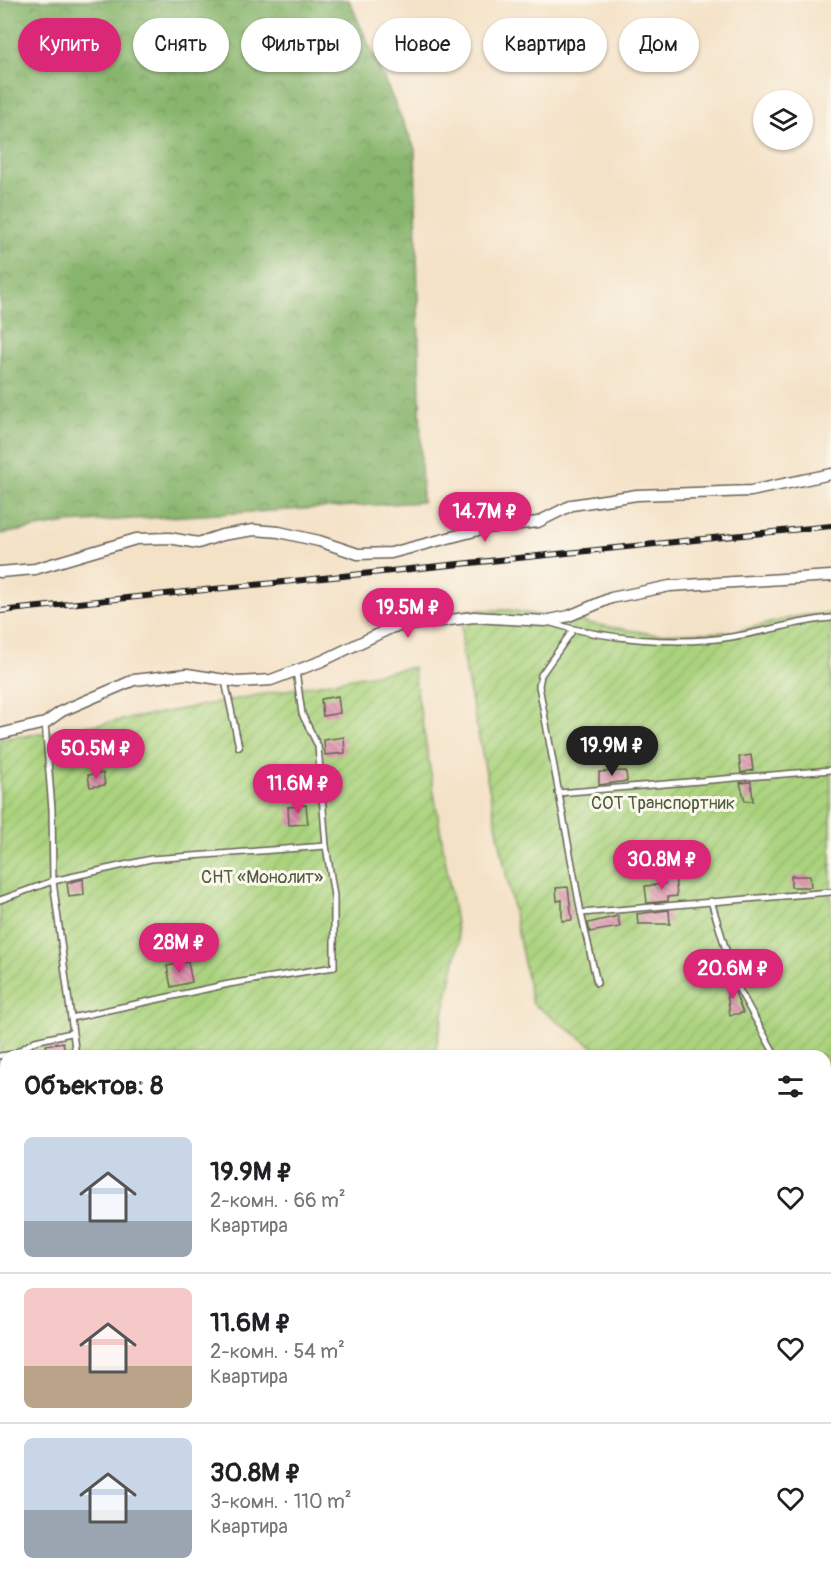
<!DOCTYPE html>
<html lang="ru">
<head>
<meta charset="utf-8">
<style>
  :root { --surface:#fff; --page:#f2f2f2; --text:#202124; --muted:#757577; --line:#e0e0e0; --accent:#db2777 }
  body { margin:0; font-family:Pangolin,sans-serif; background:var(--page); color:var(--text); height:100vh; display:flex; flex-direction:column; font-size:22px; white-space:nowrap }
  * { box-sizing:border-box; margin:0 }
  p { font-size:20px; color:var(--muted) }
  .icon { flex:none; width:33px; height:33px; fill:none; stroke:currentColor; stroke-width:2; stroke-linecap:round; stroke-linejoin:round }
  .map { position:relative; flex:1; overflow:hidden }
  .side { position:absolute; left:0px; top:1050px; width:831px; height:534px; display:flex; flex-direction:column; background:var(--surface); border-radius:18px 18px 0 0; box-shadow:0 2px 4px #0004 }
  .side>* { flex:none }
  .guide { position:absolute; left:18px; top:18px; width:795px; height:54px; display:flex; gap:12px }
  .buttons { position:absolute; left:753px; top:90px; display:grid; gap:12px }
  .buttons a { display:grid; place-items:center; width:60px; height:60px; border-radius:50%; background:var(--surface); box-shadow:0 2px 4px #0004; font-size:30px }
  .price { position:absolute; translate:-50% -51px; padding:0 14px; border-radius:21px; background:var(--accent); color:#fff; font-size:20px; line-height:39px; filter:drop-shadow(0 2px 3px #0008) }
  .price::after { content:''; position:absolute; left:50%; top:36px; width:18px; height:14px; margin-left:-9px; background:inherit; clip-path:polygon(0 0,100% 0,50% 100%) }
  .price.selected { background:#222; color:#fff }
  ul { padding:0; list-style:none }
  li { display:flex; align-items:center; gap:18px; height:150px; padding:0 24px }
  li+li { border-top:2px solid var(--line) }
  li span { display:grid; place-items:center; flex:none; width:168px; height:120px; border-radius:9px; color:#555 }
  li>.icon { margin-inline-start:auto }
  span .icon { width:72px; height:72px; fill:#fffc; stroke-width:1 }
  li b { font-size:26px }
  h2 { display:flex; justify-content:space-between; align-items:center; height:72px; padding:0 24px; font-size:26px }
  .chip { padding:0 21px; border-radius:27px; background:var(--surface); box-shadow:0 2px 4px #0004; font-size:21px; line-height:54px }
  .chip.selected { background:var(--accent); color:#fff }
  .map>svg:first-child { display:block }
  .forest { fill:url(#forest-crowns); stroke:#526844; stroke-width:1.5 }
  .garden { fill:url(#garden-furrows); stroke:#64784d; stroke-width:1.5 }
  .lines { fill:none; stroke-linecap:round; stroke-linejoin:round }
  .river { stroke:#53b7d1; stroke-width:22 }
  .building { fill:url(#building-back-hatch) }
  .lane-casing { stroke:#686158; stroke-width:8 }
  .street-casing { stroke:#686158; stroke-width:13 }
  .lane { stroke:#fff; stroke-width:5 }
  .street { stroke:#fff; stroke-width:10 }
  .rail-casing { stroke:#1c1c1c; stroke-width:6 }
  .rail { stroke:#fbf7ec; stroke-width:4; stroke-dasharray:11; stroke-linecap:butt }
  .labels { text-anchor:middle; stroke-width:6; stroke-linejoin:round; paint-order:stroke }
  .park-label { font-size:18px; fill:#4e5c3e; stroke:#fbf7ec }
</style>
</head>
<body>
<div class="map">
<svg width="831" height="1584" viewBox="0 0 831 1584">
  <defs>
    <pattern id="forest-crowns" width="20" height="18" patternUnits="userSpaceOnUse" patternTransform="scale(1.5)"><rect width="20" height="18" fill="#88b56d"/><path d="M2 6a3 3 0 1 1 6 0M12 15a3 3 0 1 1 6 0" fill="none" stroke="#6e9259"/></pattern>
    <pattern id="garden-furrows" width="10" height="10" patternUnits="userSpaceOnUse" patternTransform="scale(1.5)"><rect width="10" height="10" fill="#abd37e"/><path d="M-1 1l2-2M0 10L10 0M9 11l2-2" fill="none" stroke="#93b56c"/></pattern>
    <pattern id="building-back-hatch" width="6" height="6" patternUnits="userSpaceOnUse" patternTransform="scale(1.5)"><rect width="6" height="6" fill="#e092ae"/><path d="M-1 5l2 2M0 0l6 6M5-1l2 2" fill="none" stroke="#b5768d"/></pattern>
  </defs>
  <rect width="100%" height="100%" fill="#fbf7ec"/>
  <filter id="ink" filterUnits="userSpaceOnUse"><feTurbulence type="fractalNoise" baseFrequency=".0167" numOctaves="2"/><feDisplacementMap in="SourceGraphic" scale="12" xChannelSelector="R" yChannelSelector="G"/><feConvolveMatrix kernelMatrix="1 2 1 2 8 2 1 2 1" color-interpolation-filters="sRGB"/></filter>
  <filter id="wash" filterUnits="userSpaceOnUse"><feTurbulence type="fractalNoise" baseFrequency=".008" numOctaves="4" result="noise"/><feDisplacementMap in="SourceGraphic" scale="24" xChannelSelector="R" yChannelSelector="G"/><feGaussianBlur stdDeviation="1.35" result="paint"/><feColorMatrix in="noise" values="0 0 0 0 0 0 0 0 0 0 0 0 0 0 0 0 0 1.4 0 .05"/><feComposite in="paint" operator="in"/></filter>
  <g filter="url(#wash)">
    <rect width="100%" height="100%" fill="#f4e2c7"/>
    <!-- forest -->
    <path class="forest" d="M0,0H349L415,149L422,502L66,523L0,534Z"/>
    <!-- garden -->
    <g class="garden">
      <path d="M462,610H509L653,634L734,632L798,616L831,613V1221L825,1220V1056H606L532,1003L462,653Z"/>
      <path d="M413,667L459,942L434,1056H6V1262L0,1263V739L62,731Z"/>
    </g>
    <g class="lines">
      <!-- river -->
      <g class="river">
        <path d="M825,1391L831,1389"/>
        <path d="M0,1536L6,1545"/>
        <path d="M36,1578L38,1584"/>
        <path d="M283,1584L289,1578"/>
      </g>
    </g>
    <g id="blocks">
      <!-- building -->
      <g class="building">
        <path d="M338,696L340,713L323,716L321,699Z"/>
        <path d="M344,737L345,753L325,755L324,740Z"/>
        <path d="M751,755L753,770L741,773L739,757Z"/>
        <path d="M626,771L627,781L599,785V772Z"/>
        <path d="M103,773L105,785L90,787L88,775Z"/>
        <path d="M751,782L753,801H745L740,783Z"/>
        <path d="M306,805L308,824L289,825L288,807Z"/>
        <path d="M665,876H675L677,896L668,897V901L647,903L645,886L665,884Z"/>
        <path d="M791,876H810L811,887H791Z"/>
        <path d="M83,879L84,895L69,897L67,883Z"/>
        <path d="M568,887L572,920L562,921V900L557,901L556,888Z"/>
        <path d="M669,910L670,924H638L637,914Z"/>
        <path d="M618,916L620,927L590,932L588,923Z"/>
        <path d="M188,962L192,982L171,987L167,966Z"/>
        <path d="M725,980H730L743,1013L730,1015Z"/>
        <path d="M63,1042L66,1056H48L46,1045Z"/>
      </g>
    </g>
  </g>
  <g filter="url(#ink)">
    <use href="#blocks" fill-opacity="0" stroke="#686158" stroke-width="1.5"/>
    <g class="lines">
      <!-- lane casing -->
      <g class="lane-casing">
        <g id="lane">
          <path d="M551,623C604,639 676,646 731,637C765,632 797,621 831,618"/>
          <path d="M573,630L541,675L539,686L581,913L597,983"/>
          <path d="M225,681L239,747"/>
          <path d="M45,723L52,809L53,881L76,1056"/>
          <path d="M558,793L831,770"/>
          <path d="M0,900L53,881L151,859L326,846"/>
          <path d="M711,901L737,986L776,1056"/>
          <path d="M581,913L831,892"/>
          <path d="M71,1018L229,984L334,967V896L326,846L318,746L302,714L296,671"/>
          <path d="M0,1056L14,1054L35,1041L71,1033"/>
        </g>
      </g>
      <!-- street casing -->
      <g class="street-casing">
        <g id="street">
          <path d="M0,572L35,569L136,539L169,538L198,543L222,535L254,530L279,532L319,541L358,554L391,553L486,528L538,522L572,505L637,495L751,491L831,474"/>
          <path d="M0,734L45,723L62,711L134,680L187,674L238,682L271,680L322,661L393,627L474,617L545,621L569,616L611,598L670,586L831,576"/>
        </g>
      </g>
      <!-- lane -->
      <use href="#lane" class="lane"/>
      <!-- street -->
      <use href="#street" class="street"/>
      <!-- rail casing -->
      <g class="rail-casing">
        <path id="rail" d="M0,611L831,526"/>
      </g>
      <!-- rail -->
      <use href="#rail" class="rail"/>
    </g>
  </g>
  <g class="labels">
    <!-- park labels -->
    <g class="park-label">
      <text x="663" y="809">СОТ Транспортник</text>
      <text x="262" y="883">СНТ «Монолит»</text>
    </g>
  </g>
</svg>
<div class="buttons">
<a><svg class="icon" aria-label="layers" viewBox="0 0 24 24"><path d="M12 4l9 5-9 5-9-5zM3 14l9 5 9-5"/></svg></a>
</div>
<b class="price" style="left:485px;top:543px">14.7M ₽</b>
<b class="price" style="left:408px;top:639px">19.5M ₽</b>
<b class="price selected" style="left:612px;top:777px">19.9M ₽</b>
<b class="price" style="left:96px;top:780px">50.5M ₽</b>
<b class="price" style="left:298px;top:815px">11.6M ₽</b>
<b class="price" style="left:662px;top:891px">30.8M ₽</b>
<b class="price" style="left:179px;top:974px">28M ₽</b>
<b class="price" style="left:733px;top:1000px">20.6M ₽</b>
<div class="guide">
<a class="chip selected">Купить</a>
<a class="chip">Снять</a>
<a class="chip">Фильтры</a>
<a class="chip">Новое</a>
<a class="chip">Квартира</a>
<a class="chip">Дом</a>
</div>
<section class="side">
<h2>Объектов: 8<svg class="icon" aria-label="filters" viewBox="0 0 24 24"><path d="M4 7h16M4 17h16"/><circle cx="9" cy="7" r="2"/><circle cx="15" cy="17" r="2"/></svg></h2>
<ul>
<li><span style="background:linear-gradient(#c9d6e8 70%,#9aa5b1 0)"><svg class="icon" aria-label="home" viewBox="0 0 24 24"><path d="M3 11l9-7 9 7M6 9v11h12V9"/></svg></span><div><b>19.9M ₽</b><p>2-комн. · 66 m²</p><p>Квартира</p></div><svg class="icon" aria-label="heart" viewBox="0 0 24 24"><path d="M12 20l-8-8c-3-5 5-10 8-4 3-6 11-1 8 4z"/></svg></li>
<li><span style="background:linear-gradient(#f6c9c9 65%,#b9a48a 0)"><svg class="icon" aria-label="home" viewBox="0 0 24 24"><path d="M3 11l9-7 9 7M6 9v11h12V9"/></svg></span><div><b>11.6M ₽</b><p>2-комн. · 54 m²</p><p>Квартира</p></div><svg class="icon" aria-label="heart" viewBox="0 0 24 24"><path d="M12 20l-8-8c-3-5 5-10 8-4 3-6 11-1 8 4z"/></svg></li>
<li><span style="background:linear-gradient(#c9d6e8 60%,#9aa5b1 0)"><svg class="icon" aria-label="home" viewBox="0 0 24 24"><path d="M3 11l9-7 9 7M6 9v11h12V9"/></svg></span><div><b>30.8M ₽</b><p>3-комн. · 110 m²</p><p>Квартира</p></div><svg class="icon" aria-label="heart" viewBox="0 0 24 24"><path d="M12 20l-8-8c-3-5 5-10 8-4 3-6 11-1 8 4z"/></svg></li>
</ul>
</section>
</div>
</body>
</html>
